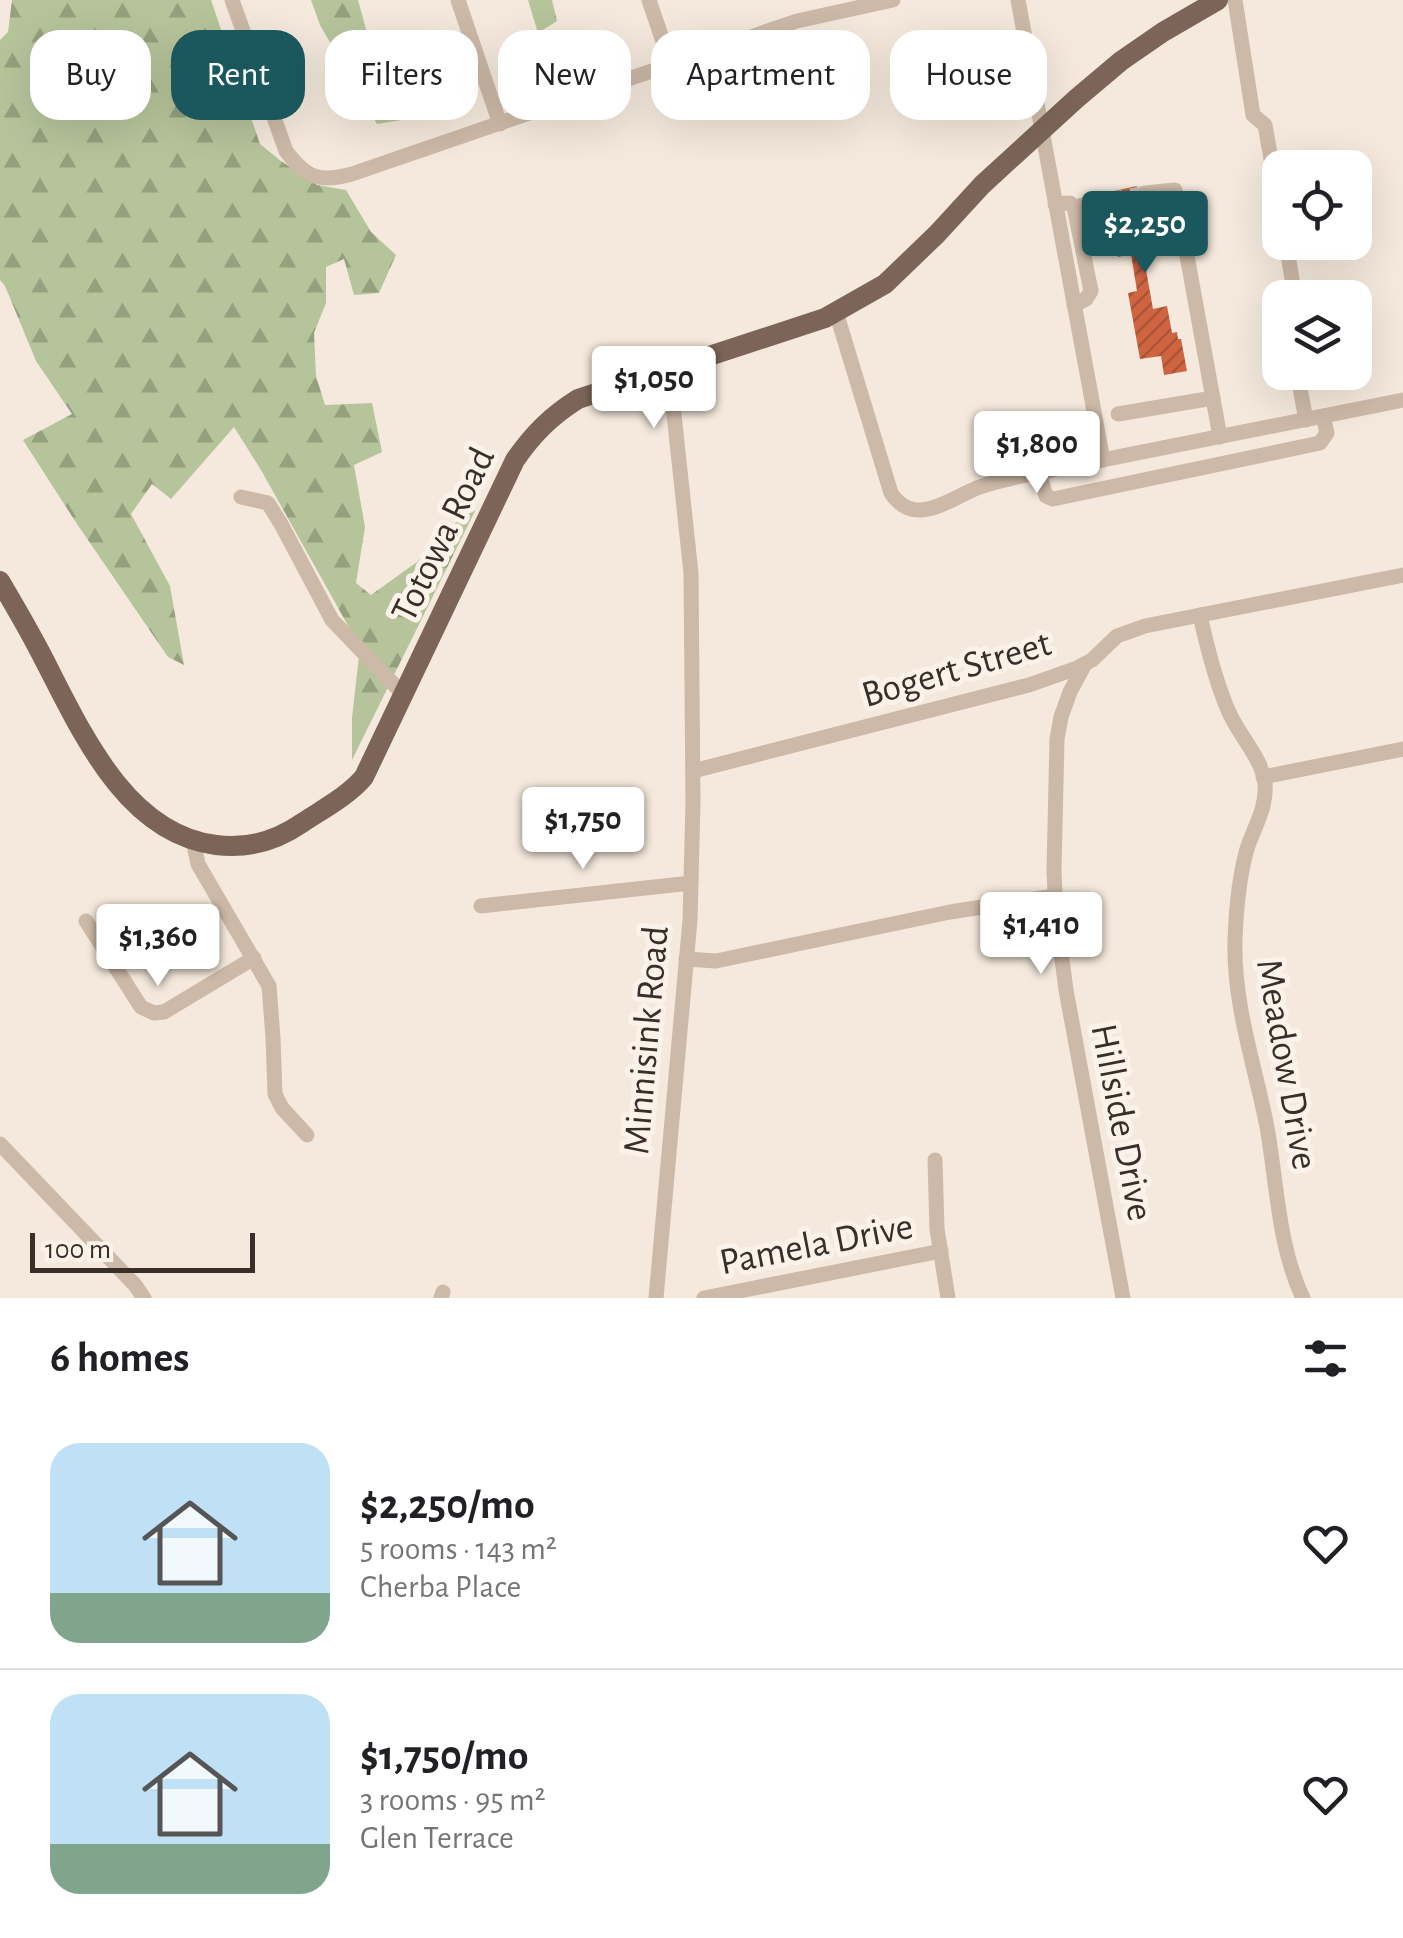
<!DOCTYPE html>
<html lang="en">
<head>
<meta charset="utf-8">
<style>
  :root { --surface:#fff; --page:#f2f2f2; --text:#202124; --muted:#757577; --line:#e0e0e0; --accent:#1a585e }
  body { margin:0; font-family:"Alegreya Sans",sans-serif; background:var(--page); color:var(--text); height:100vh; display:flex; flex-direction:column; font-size:38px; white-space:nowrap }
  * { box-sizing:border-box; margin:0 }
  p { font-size:32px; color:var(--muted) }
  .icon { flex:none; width:55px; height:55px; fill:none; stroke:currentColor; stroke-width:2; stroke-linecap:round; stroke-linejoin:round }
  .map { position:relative; height:1298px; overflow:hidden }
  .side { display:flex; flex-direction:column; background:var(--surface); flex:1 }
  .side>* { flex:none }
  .banner { position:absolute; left:30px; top:30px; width:1345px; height:90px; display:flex; gap:20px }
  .tools { position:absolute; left:1262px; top:150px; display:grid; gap:20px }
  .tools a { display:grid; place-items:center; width:110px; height:110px; border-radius:20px; background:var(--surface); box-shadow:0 10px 40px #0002; font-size:50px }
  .scale { position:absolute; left:30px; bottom:25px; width:225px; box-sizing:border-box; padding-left:10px; border:5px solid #392e28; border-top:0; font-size:28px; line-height:35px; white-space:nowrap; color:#392e28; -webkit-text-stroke:8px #fbf3e9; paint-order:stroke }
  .price { position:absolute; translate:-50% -85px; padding:0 22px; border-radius:10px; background:#fff; color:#222; font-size:32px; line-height:65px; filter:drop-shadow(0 2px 5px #0008) }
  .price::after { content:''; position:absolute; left:50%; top:60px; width:30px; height:22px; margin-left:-15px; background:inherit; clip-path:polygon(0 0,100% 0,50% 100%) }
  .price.selected { background:var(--accent); color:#fff }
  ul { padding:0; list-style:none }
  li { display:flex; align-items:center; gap:30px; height:250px; padding:0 50px }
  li+li { border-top:2px solid var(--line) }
  li span { display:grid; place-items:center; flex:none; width:280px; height:200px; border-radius:30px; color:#555 }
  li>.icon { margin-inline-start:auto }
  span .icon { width:120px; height:120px; fill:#fffc; stroke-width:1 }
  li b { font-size:42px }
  h2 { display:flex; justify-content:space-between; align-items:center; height:120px; padding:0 50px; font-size:42px }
  .chip { padding:0 35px; border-radius:30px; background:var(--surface); box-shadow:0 10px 40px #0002; font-size:35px; line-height:90px }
  .chip.selected { background:var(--accent); color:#fff }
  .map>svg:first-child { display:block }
  .forest { fill:url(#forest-firs) }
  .building { fill:url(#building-hatch) }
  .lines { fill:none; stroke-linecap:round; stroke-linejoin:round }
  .minor-tunnel { stroke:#cfc4b8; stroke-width:15; stroke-dasharray:15 8; stroke-linecap:butt }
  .minor { stroke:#cdb9a7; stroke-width:15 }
  .major { stroke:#7c6558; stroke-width:20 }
  .labels { text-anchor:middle; stroke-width:10; stroke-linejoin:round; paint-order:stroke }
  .street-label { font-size:38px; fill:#392e28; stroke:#fbf3e9 }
</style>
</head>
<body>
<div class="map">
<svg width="1403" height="1298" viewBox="0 0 1403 1298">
  <defs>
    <pattern id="forest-firs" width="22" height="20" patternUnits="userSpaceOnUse" patternTransform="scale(2.5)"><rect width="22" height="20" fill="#b6c49b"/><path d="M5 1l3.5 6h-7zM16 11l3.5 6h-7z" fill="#95a07e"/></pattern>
    <pattern id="building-hatch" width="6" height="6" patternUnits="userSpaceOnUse" patternTransform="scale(2.5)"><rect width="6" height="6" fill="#cf6540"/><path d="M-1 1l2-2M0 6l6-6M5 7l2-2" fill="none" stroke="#a95436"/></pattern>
  </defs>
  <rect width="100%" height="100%" fill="#f4e9dc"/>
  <!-- forest -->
  <g class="forest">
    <path d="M12,0H211L260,144L281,161L317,185L346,190L371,232L396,255L379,293L354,295L344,259L326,267V303L314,333L316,376L325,405L372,403L382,452L354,465L365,527L356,583L371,595L417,562L471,507L475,511L352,760V718L360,647L261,470L234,427L171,499L152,484L131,514L170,586L184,665L168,657L75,521L23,440L72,414L36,361L5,286L0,280V40L8,32Z"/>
    <path d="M311,0H358L370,44L402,120L377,124L320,25Z"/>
    <path d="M528,0H552L557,21L538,33Z"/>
  </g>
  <!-- building -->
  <path class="building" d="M1137,186L1135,195L1141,203H1161L1168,241L1155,244L1156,251L1143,253L1153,309L1167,306L1172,333L1177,332L1178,339H1181L1187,371L1164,375L1161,356L1140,359L1128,293L1137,291L1131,254L1118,257L1113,229L1103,231L1100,213L1115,209L1119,203V197L1114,191Z"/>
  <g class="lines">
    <!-- minor-tunnel -->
    <path class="minor-tunnel" d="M1108,200L1146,193"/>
    <!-- minor -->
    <g class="minor">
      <path d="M232,0L286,151C306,178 319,183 352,174L797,21L893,0"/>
      <path d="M458,0L500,124"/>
      <path d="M649,0L671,65"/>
      <path d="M1018,0L1103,460"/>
      <path d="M1235,0L1253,115L1265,125L1280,210"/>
      <path d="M1146,193L1175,190L1220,437"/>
      <path d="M1055,204L1070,203L1074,207L1091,291L1086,299L1074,305"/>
      <path d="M1074,207L1108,200"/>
      <path d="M1286,242L1295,298"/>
      <path d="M836,312L891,493C914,528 948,500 977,488C990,483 1004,480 1017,477L1403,400"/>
      <path d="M1297,372L1306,420"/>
      <path d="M1118,414L1213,398"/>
      <path d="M1039,473L1046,496L1053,499L1320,443L1327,433L1323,416"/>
      <path d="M241,497L268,503L281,524L332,620L404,695"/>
      <path d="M1200,615C1207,647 1215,680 1228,710C1238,735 1262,757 1265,784C1267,808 1254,827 1247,849C1239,877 1236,911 1235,940C1233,1003 1255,1066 1267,1127C1277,1183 1278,1246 1303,1298"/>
      <path d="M1085,664L1070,692L1061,717L1057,739L1054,871L1056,914L1066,990L1123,1298"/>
      <path d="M693,771L1029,685L1077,668L1092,660L1117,636L1145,626L1403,575"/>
      <path d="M1263,777L1403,749"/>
      <path d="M193,840L198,864L269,986L273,1038L275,1094L282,1108L307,1135"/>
      <path d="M481,906L691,883"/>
      <path d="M86,921L141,1007L154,1013L164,1012L254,958"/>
      <path d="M686,959L716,961L950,912L1055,896"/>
      <path d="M0,1144L135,1285L144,1298"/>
      <path d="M935,1160L937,1229L948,1298"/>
      <path d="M441,1298L443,1292"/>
      <path d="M656,1298L690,920L693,802L691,573L669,368"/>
      <path d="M704,1298L941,1251"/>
    </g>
    <!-- major -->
    <path class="major" d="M0,581C13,603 26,625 38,648C77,721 121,833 216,845C247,849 276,841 302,823C323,809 348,796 364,777L515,460C533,434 551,416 578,399L825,318L885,284L937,234L982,185L1076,99L1121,61L1163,32L1218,0"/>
  </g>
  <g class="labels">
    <!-- street labels -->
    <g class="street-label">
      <text transform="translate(442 534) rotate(-64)" y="13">Totowa Road</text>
      <text transform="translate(956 668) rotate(-16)" y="13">Bogert Street</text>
      <text transform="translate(645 1040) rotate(-85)" y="13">Minnisink Road</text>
      <text transform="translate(1288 1064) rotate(80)" y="13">Meadow Drive</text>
      <text transform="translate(1123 1122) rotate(79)" y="13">Hillside Drive</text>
      <text transform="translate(816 1243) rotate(-11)" y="13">Pamela Drive</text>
    </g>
  </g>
</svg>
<div class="tools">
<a><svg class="icon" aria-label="locate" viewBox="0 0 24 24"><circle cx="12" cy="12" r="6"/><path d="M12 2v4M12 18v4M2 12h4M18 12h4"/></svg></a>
<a><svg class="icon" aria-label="layers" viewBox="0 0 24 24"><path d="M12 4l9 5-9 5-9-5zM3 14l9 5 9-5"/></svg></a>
</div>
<div class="scale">100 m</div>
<b class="price selected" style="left:1145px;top:276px">$2,250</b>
<b class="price" style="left:654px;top:431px">$1,050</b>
<b class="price" style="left:1037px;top:496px">$1,800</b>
<b class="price" style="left:583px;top:872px">$1,750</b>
<b class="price" style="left:1041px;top:977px">$1,410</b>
<b class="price" style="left:158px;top:989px">$1,360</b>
<div class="banner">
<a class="chip">Buy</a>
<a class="chip selected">Rent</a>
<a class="chip">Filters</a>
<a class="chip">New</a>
<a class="chip">Apartment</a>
<a class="chip">House</a>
</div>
</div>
<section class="side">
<h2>6 homes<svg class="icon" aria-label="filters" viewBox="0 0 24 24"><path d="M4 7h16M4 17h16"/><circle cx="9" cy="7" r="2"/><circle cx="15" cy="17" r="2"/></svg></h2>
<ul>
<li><span style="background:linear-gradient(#bfe0f5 75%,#7fa58c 0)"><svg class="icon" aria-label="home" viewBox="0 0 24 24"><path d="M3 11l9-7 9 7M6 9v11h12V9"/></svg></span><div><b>$2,250/mo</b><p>5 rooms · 143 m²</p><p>Cherba Place</p></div><svg class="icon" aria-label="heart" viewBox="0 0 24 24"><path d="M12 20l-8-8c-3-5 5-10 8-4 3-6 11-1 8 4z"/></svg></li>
<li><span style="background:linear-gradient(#bfe0f5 75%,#7fa58c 0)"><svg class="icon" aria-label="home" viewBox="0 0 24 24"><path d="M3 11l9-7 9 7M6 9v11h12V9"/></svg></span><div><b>$1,750/mo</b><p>3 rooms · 95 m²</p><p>Glen Terrace</p></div><svg class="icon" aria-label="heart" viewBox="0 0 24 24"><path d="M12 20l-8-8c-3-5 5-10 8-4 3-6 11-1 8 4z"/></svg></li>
</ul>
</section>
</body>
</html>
